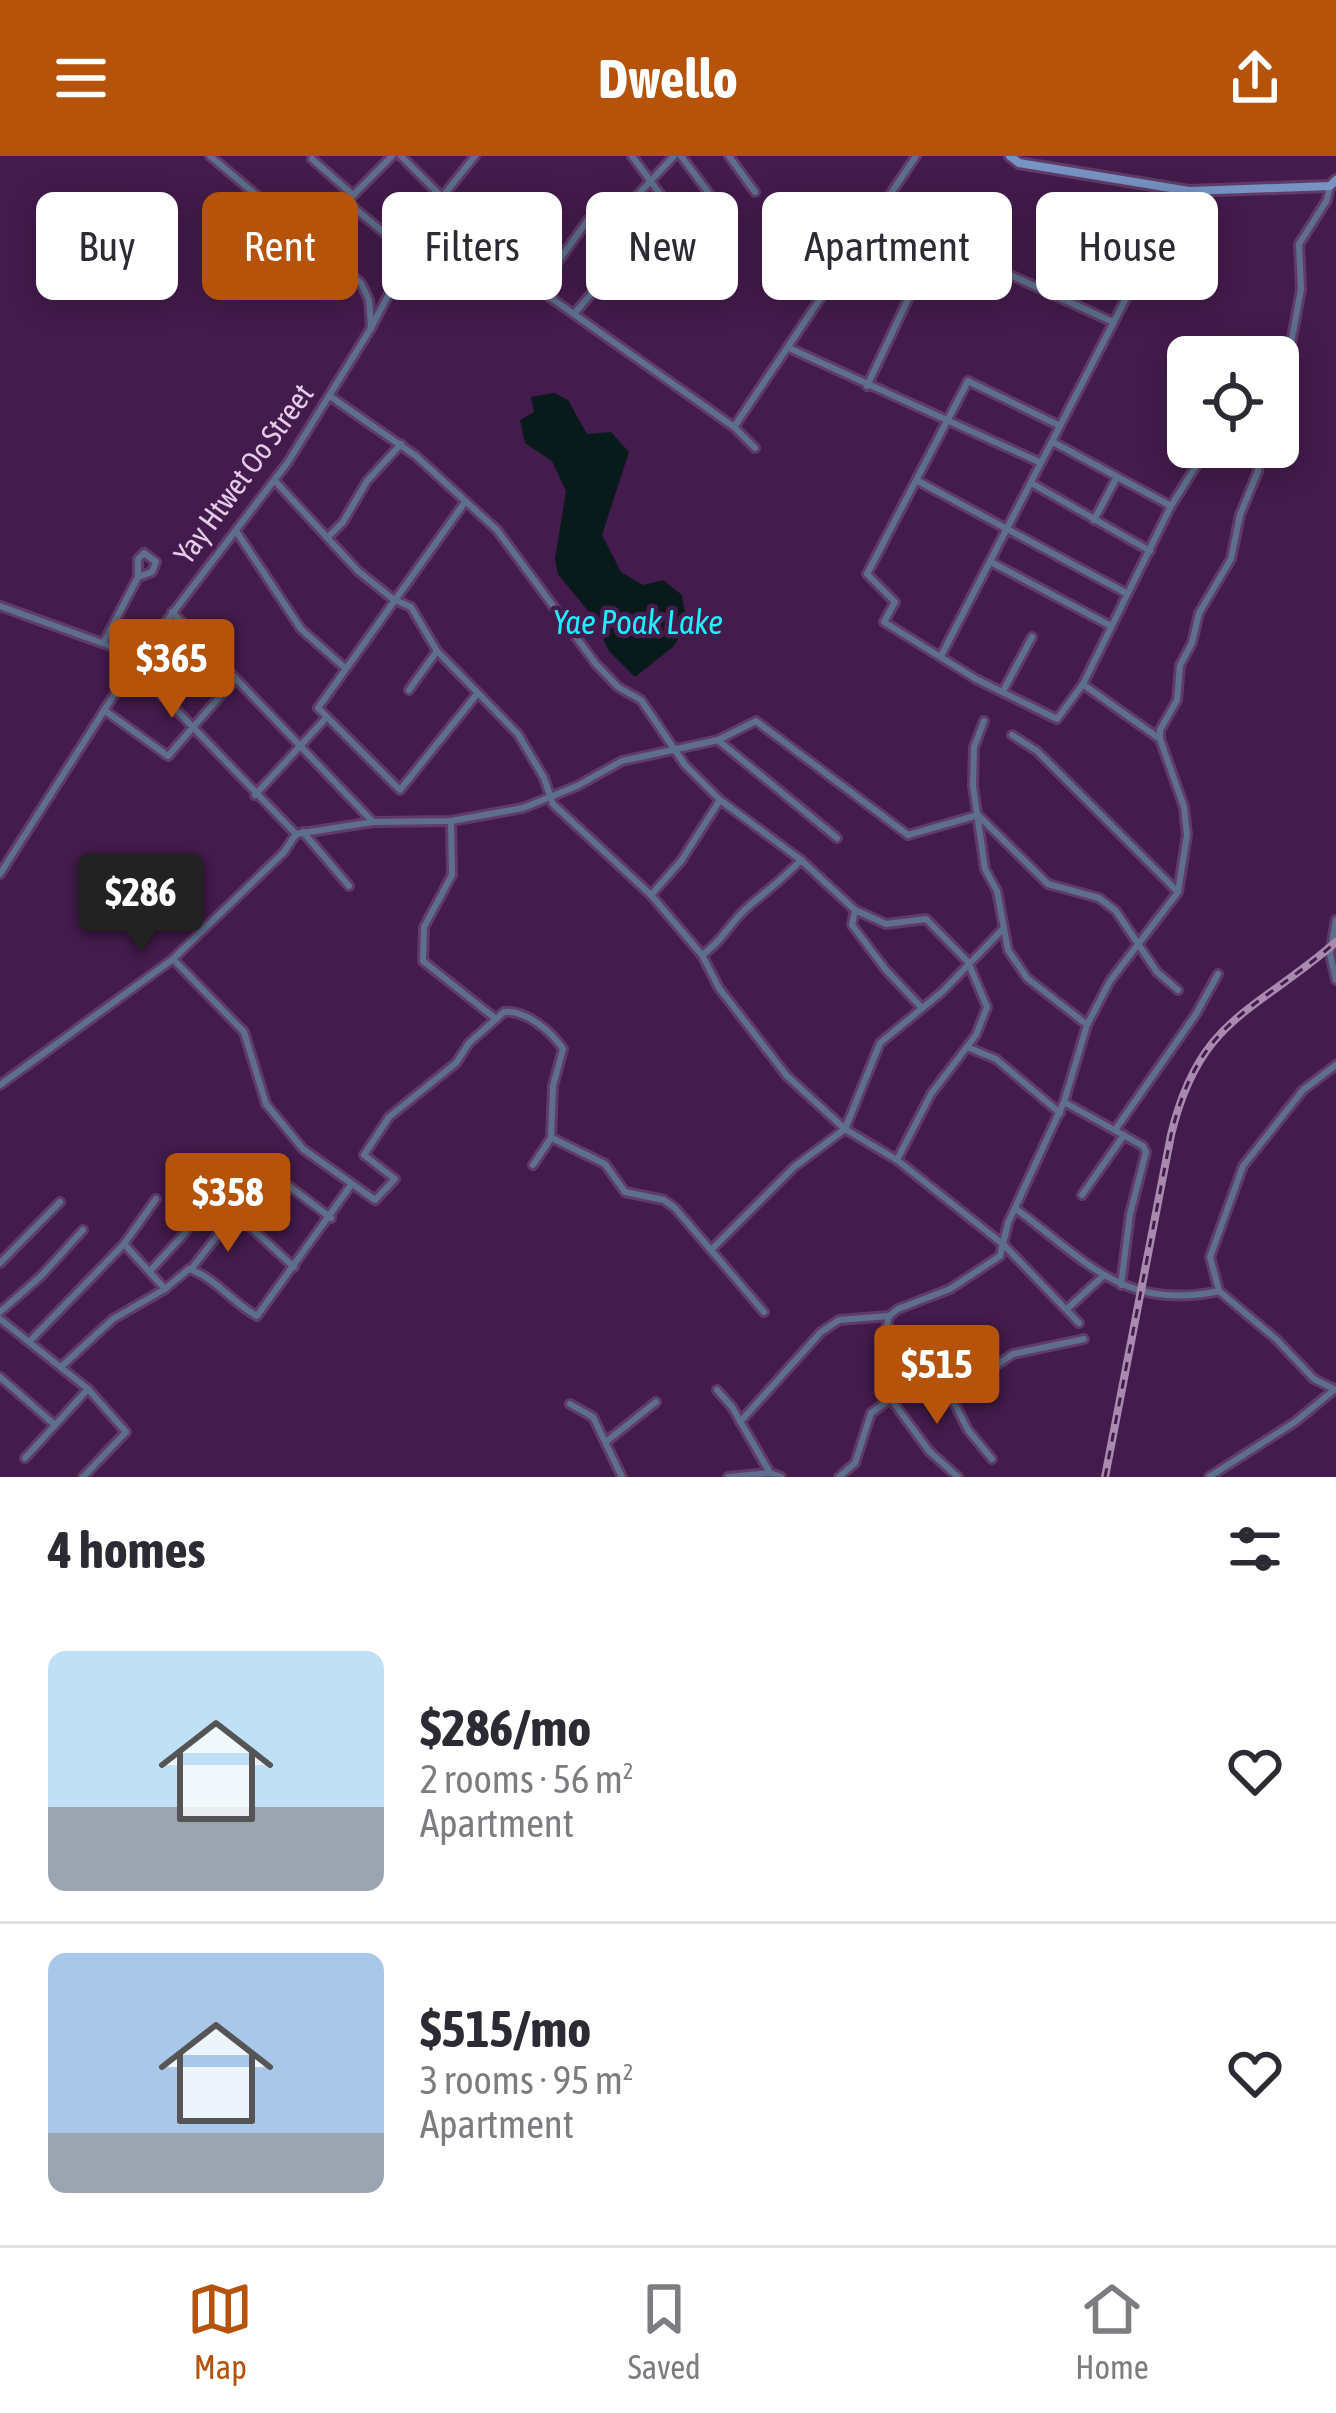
<!DOCTYPE html>
<html lang="en">
<head>
<meta charset="utf-8">
<style>
  :root { --surface:#fff; --page:#f2f2f3; --text:#2b2b33; --muted:#7c7c81; --line:#e1e1e2; --accent:#b45309 }
  body { margin:0; font-family:"Asap Condensed",sans-serif; background:var(--page); color:var(--text); height:100vh; display:flex; flex-direction:column; font-size:45px; white-space:nowrap }
  * { box-sizing:border-box; margin:0 }
  p { font-size:39px; color:var(--muted) }
  .icon { flex:none; width:66px; height:66px; fill:none; stroke:currentColor; stroke-width:2; stroke-linecap:round; stroke-linejoin:round }
  .map { position:relative; height:1321px; overflow:hidden }
  .details { display:flex; flex-direction:column; background:var(--surface); flex:1 }
  .details>* { flex:none }
  .guide { position:absolute; left:36px; top:36px; width:1266px; height:108px; display:flex; gap:24px }
  .tools { position:absolute; left:1167px; top:180px; display:grid; gap:24px }
  .tools a { display:grid; place-items:center; width:132px; height:132px; border-radius:18px; background:var(--surface); box-shadow:0 6px 30px #0003; font-size:60px }
  .price { position:absolute; translate:-50% -102px; padding:0 27px; border-radius:12px; background:var(--accent); color:#fff; font-size:39px; line-height:78px; filter:drop-shadow(0 3px 6px #0008) }
  .price::after { content:''; position:absolute; left:50%; top:72px; width:36px; height:27px; margin-left:-18px; background:inherit; clip-path:polygon(0 0,100% 0,50% 100%) }
  .price.current { background:#222; color:#fff }
  ul { padding:0; list-style:none }
  li { display:flex; align-items:center; gap:36px; height:300px; padding:0 48px }
  li+li { border-top:3px solid var(--line) }
  li span { display:grid; place-items:center; flex:none; width:336px; height:240px; border-radius:18px; color:#555 }
  li>.icon { margin-inline-start:auto }
  span .icon { width:144px; height:144px; fill:#fffc; stroke-width:1 }
  li b { font-size:51px }
  h2 { display:flex; justify-content:space-between; align-items:center; height:144px; padding:0 48px; font-size:51px }
  .tag { padding:0 42px; border-radius:18px; background:var(--surface); box-shadow:0 6px 30px #0003; font-size:42px; line-height:108px }
  .tag.current { background:var(--accent); color:#fff }
  header { display:flex; justify-content:space-between; align-items:center; height:156px; padding:0 48px; background:var(--accent); color:#fff; font-size:54px; font-weight:700 }
  .tabs { display:flex; justify-content:space-around; align-items:center; height:168px; border-top:3px solid var(--line); background:var(--surface); font-size:33px; color:var(--muted) }
  .tabs a { display:grid; justify-items:center; gap:6px }
  .tabs .current { color:var(--accent) }
  .map>svg:first-child { display:block }
  .water { fill:#091a1b }
  .lines { fill:none; stroke-linecap:round; stroke-linejoin:round }
  .street-casing { stroke:#603b68; stroke-width:12 }
  .secondary-casing { stroke:#603b68; stroke-width:14 }
  .street { stroke:#5d6f8d; stroke-width:6 }
  .secondary { stroke:#7693c3; stroke-width:8 }
  .rail-casing { stroke:#a88aae; stroke-width:8 }
  .rail { stroke:#431b4c; stroke-width:3; stroke-dasharray:9; stroke-linecap:butt }
  .labels { text-anchor:middle; stroke-width:9; stroke-linejoin:round; paint-order:stroke }
  .street-label { font-size:30px; fill:#e4cce9; stroke:#431b4c }
  .water-label { font-size:33px; font-style:italic; fill:#17f2fd; stroke:#431b4c }
</style>
</head>
<body>
<header><svg class="icon" aria-label="menu" viewBox="0 0 24 24"><path d="M4 6h16M4 12h16M4 18h16"/></svg>Dwello<svg class="icon" aria-label="share" viewBox="0 0 24 24"><path d="M12 15V3M7 8l5-5 5 5M5 13v7h14v-7"/></svg></header>
<div class="map">
<svg width="1336" height="1321" viewBox="0 0 1336 1321">
  <rect width="100%" height="100%" fill="#431b4c"/>
  <!-- water -->
  <path class="water" d="M554,237L568,244L587,278L611,276L629,296L602,379L621,416L643,429L663,424L682,439L687,469L673,491L635,521L608,494L597,466L558,418L555,403L566,335L552,305L525,287L520,264L534,256L531,241Z"/>
  <g class="lines">
    <!-- street casing -->
    <g class="street-casing">
      <g id="street">
        <path d="M210,0L361,127L369,144L371,171"/>
        <path d="M401,0L441,40"/>
        <path d="M632,0L686,73"/>
        <path d="M681,0L711,40"/>
        <path d="M729,0L755,36"/>
        <path d="M312,3L353,39"/>
        <path d="M347,46L411,99"/>
        <path d="M435,50L483,94L734,271L755,292"/>
        <path d="M877,58L1113,166"/>
        <path d="M310,83L392,0"/>
        <path d="M413,95L459,125"/>
        <path d="M538,133L588,64L604,75L674,0"/>
        <path d="M574,158L597,131"/>
        <path d="M789,192L1039,306"/>
        <path d="M867,230L935,86"/>
        <path d="M331,241L416,300L497,374L596,508L618,531L641,544L685,609L720,644L801,704L855,754L886,768L926,763L968,806L987,851L976,879L931,938L897,1004"/>
        <path d="M1278,258L1301,133L1299,88L1327,44L1330,30"/>
        <path d="M1058,269L968,225L867,418L895,446L884,466L976,523L1057,563L1083,528L1171,350L1208,291"/>
        <path d="M734,271L916,0"/>
        <path d="M1053,286L1171,350"/>
        <path d="M275,325L358,415L393,443L411,451L437,495L518,578L544,622L553,648L651,739L702,799L719,832L787,920L845,973L897,1004L1004,1089L1079,1167"/>
        <path d="M918,325L1126,437"/>
        <path d="M1033,328L1150,395"/>
        <path d="M465,346L318,552L400,634L477,538"/>
        <path d="M1094,364L1117,321"/>
        <path d="M236,375L301,473L345,512"/>
        <path d="M328,381L343,366L367,325L401,288"/>
        <path d="M991,406L1109,469"/>
        <path d="M0,450L138,500"/>
        <path d="M172,456L373,666"/>
        <path d="M104,486L138,421L152,416L156,406L144,397L138,403V421"/>
        <path d="M941,500L1182,34"/>
        <path d="M133,509L296,678"/>
        <path d="M1084,529L1160,583"/>
        <path d="M409,534L437,495"/>
        <path d="M1003,535L1032,481"/>
        <path d="M104,554L168,600L235,523"/>
        <path d="M984,565L974,591L973,630L985,713L997,735L1008,794L1027,822L1086,868"/>
        <path d="M1012,579L1037,595L1178,736"/>
        <path d="M719,585L837,682"/>
        <path d="M255,639L326,562"/>
        <path d="M451,665L452,719L424,771L423,805L496,863"/>
        <path d="M303,676L349,730"/>
        <path d="M0,718L133,509L288,306L371,172L435,50L475,0"/>
        <path d="M651,739L681,705L720,644"/>
        <path d="M855,754L852,769L886,814L922,852"/>
        <path d="M1336,764L1330,798L1336,824"/>
        <path d="M702,799C722,786 731,765 749,750C768,734 785,721 801,704"/>
        <path d="M173,803L244,876L266,948L303,993L375,1044L395,1023L364,999L389,961L456,907L469,887L504,856C526,854 551,875 563,893L553,930L551,982L533,1009"/>
        <path d="M967,891L996,903L1060,957"/>
        <path d="M1336,909L1303,934L1243,1010L1210,1101L1219,1135L1276,1183L1314,1223L1336,1234"/>
        <path d="M0,929L173,803L284,696L296,678L373,666L451,665L523,652L577,630L622,605L718,584L756,565L908,679L978,659L1048,728L1099,742L1116,755L1157,816L1178,834"/>
        <path d="M1064,946L1143,990L1146,996L1130,1058L1121,1129"/>
        <path d="M1115,974L1196,858L1218,818"/>
        <path d="M552,982L605,1008L625,1036L664,1044L675,1052L764,1156"/>
        <path d="M269,1020L281,1024L331,1062"/>
        <path d="M1082,1039L1124,979"/>
        <path d="M1016,1053C1084,1103 1124,1156 1219,1135"/>
        <path d="M124,1088L165,1133"/>
        <path d="M712,1093L794,1011L845,973L880,887L943,835L1002,774"/>
        <path d="M0,1107L60,1046"/>
        <path d="M192,1112L235,1057L294,1111"/>
        <path d="M150,1115L184,1078L225,1017"/>
        <path d="M1067,1153L1102,1121"/>
        <path d="M0,1156L41,1120L83,1074"/>
        <path d="M0,1163L88,1233L126,1276L83,1321"/>
        <path d="M30,1185L124,1088L156,1043"/>
        <path d="M61,1211L113,1163L165,1133L189,1113C213,1120 234,1148 257,1160L351,1029"/>
        <path d="M0,1221L55,1269"/>
        <path d="M946,1231L968,1274L992,1303"/>
        <path d="M906,1232L885,1180L889,1160L898,1153L950,1133L1000,1100L1008,1067L1064,946L1087,869L1110,825L1178,736L1187,679L1184,651L1160,583V574L1177,544L1180,509L1192,487L1199,457L1231,403L1240,359L1258,315L1260,291"/>
        <path d="M717,1234L732,1251L770,1317"/>
        <path d="M891,1243L929,1295L958,1321"/>
        <path d="M570,1248L593,1261L622,1321"/>
        <path d="M740,1266L821,1176L839,1164L889,1160"/>
        <path d="M607,1285L656,1246"/>
        <path d="M25,1302L88,1233"/>
        <path d="M728,1321L770,1317L781,1321"/>
        <path d="M839,1321L855,1307L871,1257L906,1232L946,1231L980,1220L1013,1198L1084,1183"/>
        <path d="M1209,1321L1295,1266L1334,1234"/>
      </g>
    </g>
    <!-- secondary casing -->
    <g class="secondary-casing">
      <path id="secondary" d="M1010,0L1019,7L1189,35L1330,30L1336,24"/>
    </g>
    <!-- street -->
    <use href="#street" class="street"/>
    <!-- secondary -->
    <use href="#secondary" class="secondary"/>
    <!-- rail casing -->
    <g class="rail-casing">
      <path id="rail" d="M1105,1321L1171,979C1199,862 1254,857 1336,786"/>
    </g>
    <!-- rail -->
    <use href="#rail" class="rail"/>
  </g>
  <g class="labels">
    <!-- street labels -->
    <g class="street-label">
      <text transform="translate(244 318) rotate(-54)" y="10">Yay Htwet Oo Street</text>
    </g>
    <!-- water labels -->
    <g class="water-label">
      <text x="638" y="478">Yae Poak Lake</text>
    </g>
  </g>
</svg>
<div class="tools">
<a><svg class="icon" aria-label="locate" viewBox="0 0 24 24"><circle cx="12" cy="12" r="6"/><path d="M12 2v4M12 18v4M2 12h4M18 12h4"/></svg></a>
</div>
<b class="price" style="left:172px;top:565px">$365</b>
<b class="price current" style="left:141px;top:799px">$286</b>
<b class="price" style="left:228px;top:1099px">$358</b>
<b class="price" style="left:937px;top:1271px">$515</b>
<div class="guide">
<a class="tag">Buy</a>
<a class="tag current">Rent</a>
<a class="tag">Filters</a>
<a class="tag">New</a>
<a class="tag">Apartment</a>
<a class="tag">House</a>
</div>
</div>
<section class="details">
<h2>4 homes<svg class="icon" aria-label="filters" viewBox="0 0 24 24"><path d="M4 7h16M4 17h16"/><circle cx="9" cy="7" r="2"/><circle cx="15" cy="17" r="2"/></svg></h2>
<ul>
<li><span style="background:linear-gradient(#bfe0f5 65%,#9aa5b1 0)"><svg class="icon" aria-label="home" viewBox="0 0 24 24"><path d="M3 11l9-7 9 7M6 9v11h12V9"/></svg></span><div><b>$286/mo</b><p>2 rooms · 56 m²</p><p>Apartment</p></div><svg class="icon" aria-label="heart" viewBox="0 0 24 24"><path d="M12 20l-8-8c-3-5 5-10 8-4 3-6 11-1 8 4z"/></svg></li>
<li><span style="background:linear-gradient(#a9c7e8 75%,#9aa5b1 0)"><svg class="icon" aria-label="home" viewBox="0 0 24 24"><path d="M3 11l9-7 9 7M6 9v11h12V9"/></svg></span><div><b>$515/mo</b><p>3 rooms · 95 m²</p><p>Apartment</p></div><svg class="icon" aria-label="heart" viewBox="0 0 24 24"><path d="M12 20l-8-8c-3-5 5-10 8-4 3-6 11-1 8 4z"/></svg></li>
</ul>
</section>
<nav class="tabs">
<a class="current"><svg class="icon" aria-label="map" viewBox="0 0 24 24"><path d="M3 6l6-2 6 2 6-2v14l-6 2-6-2-6 2zM9 4v14M15 6v14"/></svg>Map</a>
<a><svg class="icon" aria-label="saved" viewBox="0 0 24 24"><path d="M7 4h10v16l-5-4-5 4z"/></svg>Saved</a>
<a><svg class="icon" aria-label="home" viewBox="0 0 24 24"><path d="M3 11l9-7 9 7M6 9v11h12V9"/></svg>Home</a>
</nav>
</body>
</html>
